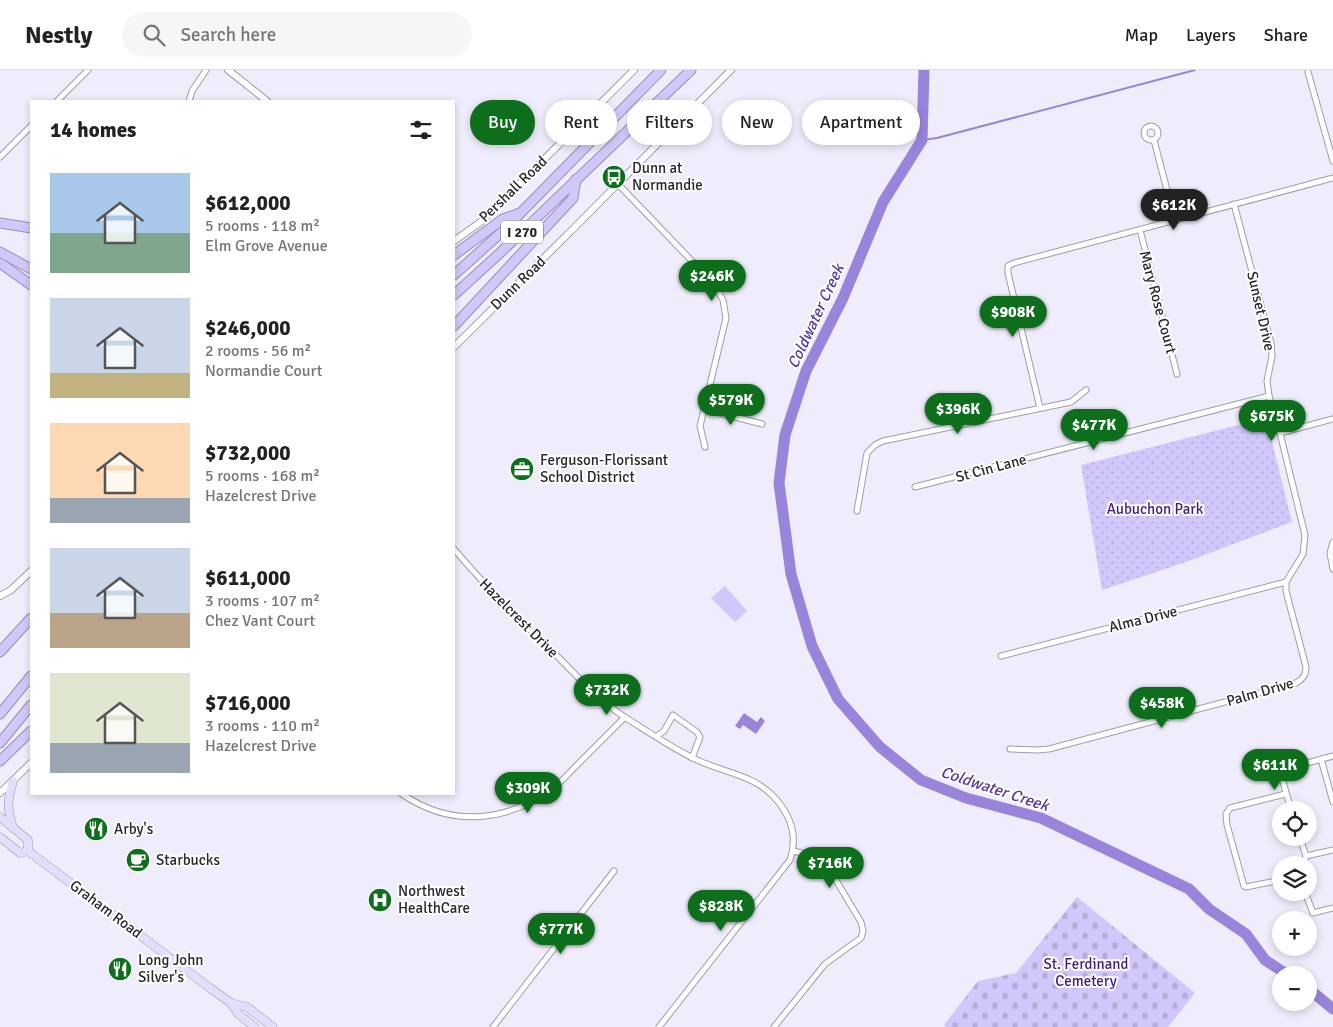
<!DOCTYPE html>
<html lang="en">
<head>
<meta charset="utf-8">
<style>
  :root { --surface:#fff; --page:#f6f6f6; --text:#222; --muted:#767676; --line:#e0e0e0; --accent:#0d6f1c }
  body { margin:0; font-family:Signika,sans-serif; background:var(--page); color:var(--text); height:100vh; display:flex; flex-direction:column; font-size:19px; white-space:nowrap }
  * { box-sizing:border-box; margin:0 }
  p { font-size:16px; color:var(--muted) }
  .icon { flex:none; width:28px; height:28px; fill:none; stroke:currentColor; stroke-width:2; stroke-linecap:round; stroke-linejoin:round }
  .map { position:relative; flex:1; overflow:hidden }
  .details { position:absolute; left:30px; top:30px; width:425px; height:695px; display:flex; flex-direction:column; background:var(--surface); border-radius:0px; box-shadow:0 2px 8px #0003 }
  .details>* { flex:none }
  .top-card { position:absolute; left:470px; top:30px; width:475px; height:45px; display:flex; gap:10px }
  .controls { position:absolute; left:1272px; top:731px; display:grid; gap:10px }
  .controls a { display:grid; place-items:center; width:45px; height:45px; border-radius:50%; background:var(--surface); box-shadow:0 2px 8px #0003; font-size:25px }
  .price { position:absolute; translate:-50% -42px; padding:0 11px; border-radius:18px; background:var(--accent); color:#fff; font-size:16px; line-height:32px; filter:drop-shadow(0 1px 2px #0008) }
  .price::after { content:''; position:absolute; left:50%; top:30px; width:15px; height:11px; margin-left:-8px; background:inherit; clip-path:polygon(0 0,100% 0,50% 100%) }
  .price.active { background:#222; color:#fff }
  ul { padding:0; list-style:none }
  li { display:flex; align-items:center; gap:15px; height:125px; padding:0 20px }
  li span { display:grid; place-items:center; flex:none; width:140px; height:100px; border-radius:0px; color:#555 }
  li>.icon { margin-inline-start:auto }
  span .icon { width:60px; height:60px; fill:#fffc; stroke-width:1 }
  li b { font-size:21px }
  h2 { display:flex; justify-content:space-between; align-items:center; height:60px; padding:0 20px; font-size:21px }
  .pill { padding:0 18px; border-radius:22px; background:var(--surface); box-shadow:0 2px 8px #0003; font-size:18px; line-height:45px }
  .pill.active { background:var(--accent); color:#fff }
  header { display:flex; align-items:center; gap:30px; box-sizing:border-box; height:70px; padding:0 25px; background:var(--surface); border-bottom:1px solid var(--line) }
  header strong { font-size:24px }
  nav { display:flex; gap:28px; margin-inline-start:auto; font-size:18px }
  .search { width:350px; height:45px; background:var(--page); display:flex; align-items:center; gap:12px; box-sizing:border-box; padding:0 18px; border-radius:28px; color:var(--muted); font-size:19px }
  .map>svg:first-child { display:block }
  .grass { fill:url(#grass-dots) }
  .cemetery { fill:url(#cemetery-stones) }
  .garden { fill:#d2c7fa }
  .water { fill:#9a83db }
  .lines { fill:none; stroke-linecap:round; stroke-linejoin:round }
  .stream { stroke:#9a83db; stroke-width:2 }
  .river { stroke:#9a83db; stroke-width:11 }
  .minor-casing { stroke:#9f9cab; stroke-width:7 }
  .tertiary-casing { stroke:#9f9cab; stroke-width:8 }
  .primary-casing { stroke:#968fb1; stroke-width:9 }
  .motorway-casing { stroke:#968fb1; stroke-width:11 }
  .minor { stroke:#fff; stroke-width:5 }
  .tertiary { stroke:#fff; stroke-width:6 }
  .primary { stroke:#e4ddfb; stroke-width:8 }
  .motorway { stroke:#d2c7f9; stroke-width:9 }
  .labels { text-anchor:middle; stroke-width:4; stroke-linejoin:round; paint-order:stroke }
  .shield { fill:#fff; stroke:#68686b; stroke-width:1 }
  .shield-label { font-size:14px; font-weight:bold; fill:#28272c }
  .poi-label { font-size:15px; fill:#28272c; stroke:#fff; text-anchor:start }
  .street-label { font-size:15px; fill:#28272c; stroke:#fff }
  .park-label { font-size:15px; fill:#431a82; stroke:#fff }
  .water-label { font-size:16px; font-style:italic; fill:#59369d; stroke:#fff }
</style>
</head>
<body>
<header>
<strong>Nestly</strong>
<div class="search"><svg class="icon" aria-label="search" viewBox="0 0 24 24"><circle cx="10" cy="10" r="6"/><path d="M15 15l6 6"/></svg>Search here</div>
<nav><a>Map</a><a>Layers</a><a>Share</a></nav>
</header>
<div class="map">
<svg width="1333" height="957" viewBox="0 0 1333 957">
  <defs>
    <pattern id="grass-dots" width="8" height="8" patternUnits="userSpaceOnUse" patternTransform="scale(1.25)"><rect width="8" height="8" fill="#d2c7fa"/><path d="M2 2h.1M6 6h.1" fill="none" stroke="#b4abd6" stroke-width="1.8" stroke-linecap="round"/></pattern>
    <pattern id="cemetery-stones" width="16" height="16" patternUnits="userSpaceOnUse" patternTransform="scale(1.25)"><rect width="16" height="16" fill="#d2c7fa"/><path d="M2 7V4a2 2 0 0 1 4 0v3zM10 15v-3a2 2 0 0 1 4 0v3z" fill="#b4abd6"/></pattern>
  </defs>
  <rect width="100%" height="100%" fill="#efecfc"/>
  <!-- grass -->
  <path class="grass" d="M1266,348L1292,452L1186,492L1102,520L1081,395Z"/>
  <!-- cemetery -->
  <path class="cemetery" d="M1077,827L1195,923L1168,957H946L944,955L978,911L1016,903Z"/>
  <!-- garden -->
  <path class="garden" d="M725,516L747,541L735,552L711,528Z"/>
  <!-- water -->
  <path class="water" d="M744,643L757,652L761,647L765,651L756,664L743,655L740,659L735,656Z"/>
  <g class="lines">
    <!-- stream -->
    <path class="stream" d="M922,70L937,68L1195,0"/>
    <!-- river -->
    <g class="river">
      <path d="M924,0L922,70L883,132L843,228L806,301L785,365L779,413L791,504L812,576L838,629L880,677L921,710L966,728L1041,748L1189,819L1209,839L1246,864L1265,890L1288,905"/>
      <path d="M1309,919L1333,939"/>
    </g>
    <!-- minor casing -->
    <g class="minor-casing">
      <g id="minor">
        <path d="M1308,2L1333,91"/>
        <path d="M57,31L88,0"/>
        <path d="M189,31L192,21L206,0"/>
        <circle cx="1151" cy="63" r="7"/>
        <path d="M1154,70L1175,151"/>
        <path d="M0,87L31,56"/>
        <path d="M618,114L713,213L723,230L726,248L700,356L705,377"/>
        <path d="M1140,160L1177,304"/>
        <path d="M1040,338L1008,203V196L1014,193L1333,108"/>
        <path d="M704,339L762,354"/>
        <path d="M1280,363L1333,349"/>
        <path d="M915,417L1269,326"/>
        <path d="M857,441L867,383L875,375L883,371L1071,332L1086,320"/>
        <path d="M1333,472L1330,483L1333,499"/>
        <path d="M454,479C486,517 520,551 556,585C578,607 600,631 626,648C647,661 669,676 691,687C718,702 753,703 775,728C791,746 798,767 790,790L659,957"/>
        <path d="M1001,586L1286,512"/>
        <path d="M657,666L664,661L673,645L697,662L700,667L692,688"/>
        <path d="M1010,679L1038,680L1049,679L1296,613C1303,609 1306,605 1306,597L1286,521V512L1303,484L1305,465L1280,363L1269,326L1267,311L1272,286L1271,273L1234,134"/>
        <path d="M1321,689L1333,732"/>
        <path d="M402,724C453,759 510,752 557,715C565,708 572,700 579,693C594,678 610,662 625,647"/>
        <path d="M1291,740L1282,708L1289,698L1333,686"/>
        <path d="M1300,768L1306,786L1333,780"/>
        <path d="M1303,795L1306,786"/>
        <path d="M1281,810L1246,817L1244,816L1227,755L1226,744L1230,738L1285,724"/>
        <path d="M1305,822L1313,843L1333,838"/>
        <path d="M493,957L614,801"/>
        <path d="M774,957L825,894L861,868L863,861L861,852L825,792L815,786L793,781"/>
      </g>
    </g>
    <!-- tertiary casing -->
    <g class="tertiary-casing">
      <g id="tertiary">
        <path d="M228,0L267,31"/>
        <path d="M454,171L482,151L634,0"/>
        <path d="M454,277L575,157L731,0"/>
        <path d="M0,526L11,520L31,501"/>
        <path d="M0,723L31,693"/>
      </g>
    </g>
    <!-- primary casing -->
    <g class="primary-casing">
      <g id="primary">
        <path d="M13,711C7,731 7,738 13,758"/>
        <path d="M0,747L28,770V781"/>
        <path d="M0,767L20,783L28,781L210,918L231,933L247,937L273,957"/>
        <path d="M231,933L239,945L255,957"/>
      </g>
    </g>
    <!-- motorway casing -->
    <g class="motorway-casing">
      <g id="motorway">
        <path d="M0,153L31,158"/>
        <path d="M0,182L31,199"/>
        <path d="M454,185L503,149L520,143"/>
        <path d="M0,193L31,215"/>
        <path d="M454,205L504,160L661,0"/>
        <path d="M454,225L500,183L691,0"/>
        <path d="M454,256L573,128L576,109"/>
        <path d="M0,582L31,548"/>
        <path d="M0,644L31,606"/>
        <path d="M0,673L31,635"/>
        <path d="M0,691L31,661"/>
      </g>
    </g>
    <!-- minor -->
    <use href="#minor" class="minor"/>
    <!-- tertiary -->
    <use href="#tertiary" class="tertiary"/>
    <!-- primary -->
    <use href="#primary" class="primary"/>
    <!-- motorway -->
    <use href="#motorway" class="motorway"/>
  </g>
  <!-- icons -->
  <defs>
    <g id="bus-disc" transform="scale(1.25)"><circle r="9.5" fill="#0d6f1c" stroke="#fff"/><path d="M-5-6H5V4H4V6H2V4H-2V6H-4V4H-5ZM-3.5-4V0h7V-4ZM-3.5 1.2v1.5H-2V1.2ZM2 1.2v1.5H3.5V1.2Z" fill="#fff"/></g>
    <g id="office-disc" transform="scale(1.25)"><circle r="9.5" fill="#0d6f1c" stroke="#fff"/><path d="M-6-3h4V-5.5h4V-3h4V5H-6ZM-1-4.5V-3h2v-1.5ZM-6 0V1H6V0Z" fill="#fff"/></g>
    <g id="restaurant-disc" transform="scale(1.25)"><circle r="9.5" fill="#0d6f1c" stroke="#fff"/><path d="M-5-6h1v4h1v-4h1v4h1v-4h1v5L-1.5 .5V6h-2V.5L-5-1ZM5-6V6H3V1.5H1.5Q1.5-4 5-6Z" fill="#fff"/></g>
    <g id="cafe-disc" transform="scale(1.25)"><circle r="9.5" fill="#0d6f1c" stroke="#fff"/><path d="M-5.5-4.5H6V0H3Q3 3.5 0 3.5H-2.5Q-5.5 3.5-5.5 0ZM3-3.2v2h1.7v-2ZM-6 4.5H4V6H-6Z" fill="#fff"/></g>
    <g id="hospital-disc" transform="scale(1.25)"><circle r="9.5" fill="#0d6f1c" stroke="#fff"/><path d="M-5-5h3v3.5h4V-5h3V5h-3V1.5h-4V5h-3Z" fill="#fff"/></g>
  </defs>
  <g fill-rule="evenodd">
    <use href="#bus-disc" x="614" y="107"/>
    <use href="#office-disc" x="522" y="399"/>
    <use href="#restaurant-disc" x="96" y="759"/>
    <use href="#cafe-disc" x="138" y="790"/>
    <use href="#hospital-disc" x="380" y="830"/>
    <use href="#restaurant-disc" x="120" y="899"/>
  </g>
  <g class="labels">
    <!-- shield labels -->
    <rect class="shield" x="501" y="150.5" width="42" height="23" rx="4"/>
    <g class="shield-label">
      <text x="522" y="167">I 270</text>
    </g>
    <!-- poi labels -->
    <g class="poi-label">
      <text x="632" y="103">Dunn at<tspan x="632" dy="17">Normandie</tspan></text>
      <text x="540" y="395">Ferguson-Florissant<tspan x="540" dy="17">School District</tspan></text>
      <text x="114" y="764">Arby's</text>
      <text x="156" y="795">Starbucks</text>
      <text x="398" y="826">Northwest<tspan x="398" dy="17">HealthCare</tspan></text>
      <text x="138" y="895">Long John<tspan x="138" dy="17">Silver's</tspan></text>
    </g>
    <!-- street labels -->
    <g class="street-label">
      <text transform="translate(513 119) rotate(-44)" y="5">Pershall Road</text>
      <text transform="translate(518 213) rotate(-44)" y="5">Dunn Road</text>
      <text transform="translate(1158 232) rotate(75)" y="5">Mary Rose Court</text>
      <text transform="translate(1261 241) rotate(77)" y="5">Sunset Drive</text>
      <text transform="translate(991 398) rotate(-15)" y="5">St Cin Lane</text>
      <text transform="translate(519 548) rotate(45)" y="5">Hazelcrest Drive</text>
      <text transform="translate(1143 549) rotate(-14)" y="5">Alma Drive</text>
      <text transform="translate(1260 622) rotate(-16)" y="5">Palm Drive</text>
      <text transform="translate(106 839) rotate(37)" y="5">Graham Road</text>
    </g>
    <!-- park labels -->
    <g class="park-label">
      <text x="1155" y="444">Aubuchon Park</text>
      <text x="1086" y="899">St. Ferdinand<tspan x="1086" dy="17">Cemetery</tspan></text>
    </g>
    <!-- water labels -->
    <g class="water-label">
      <text transform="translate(815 246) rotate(-65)" y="6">Coldwater Creek</text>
      <text transform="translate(995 718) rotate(18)" y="6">Coldwater Creek</text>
    </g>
  </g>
</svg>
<div class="controls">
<a><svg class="icon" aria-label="locate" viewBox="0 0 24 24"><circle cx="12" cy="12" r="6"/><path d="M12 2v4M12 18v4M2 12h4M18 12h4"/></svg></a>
<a><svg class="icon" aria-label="layers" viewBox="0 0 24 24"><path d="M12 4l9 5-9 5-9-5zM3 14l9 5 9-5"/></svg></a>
<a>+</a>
<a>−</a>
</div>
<b class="price active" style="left:1174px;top:161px">$612K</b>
<b class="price" style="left:712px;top:232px">$246K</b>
<b class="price" style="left:1013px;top:268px">$908K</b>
<b class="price" style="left:731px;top:356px">$579K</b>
<b class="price" style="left:958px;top:365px">$396K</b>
<b class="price" style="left:1272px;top:372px">$675K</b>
<b class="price" style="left:1094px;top:381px">$477K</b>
<b class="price" style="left:607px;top:646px">$732K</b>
<b class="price" style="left:1162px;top:659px">$458K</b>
<b class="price" style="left:1275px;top:721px">$611K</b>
<b class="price" style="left:528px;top:744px">$309K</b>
<b class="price" style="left:830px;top:819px">$716K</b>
<b class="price" style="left:721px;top:862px">$828K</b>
<b class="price" style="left:561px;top:885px">$777K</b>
<div class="top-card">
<a class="pill active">Buy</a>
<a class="pill">Rent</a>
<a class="pill">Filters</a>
<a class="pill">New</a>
<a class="pill">Apartment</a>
</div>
<section class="details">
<h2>14 homes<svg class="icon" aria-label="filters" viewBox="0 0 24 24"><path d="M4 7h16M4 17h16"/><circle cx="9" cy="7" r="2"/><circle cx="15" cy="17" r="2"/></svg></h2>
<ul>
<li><span style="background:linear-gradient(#a9c7e8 60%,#7fa58c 0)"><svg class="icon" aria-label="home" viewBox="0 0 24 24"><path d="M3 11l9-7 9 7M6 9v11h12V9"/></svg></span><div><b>$612,000</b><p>5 rooms · 118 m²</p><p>Elm Grove Avenue</p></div></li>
<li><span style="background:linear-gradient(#c9d6e8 75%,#c2b280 0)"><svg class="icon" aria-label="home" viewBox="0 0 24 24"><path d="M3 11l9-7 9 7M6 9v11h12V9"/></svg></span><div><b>$246,000</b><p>2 rooms · 56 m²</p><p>Normandie Court</p></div></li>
<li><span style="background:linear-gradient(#ffd9b3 75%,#9aa5b1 0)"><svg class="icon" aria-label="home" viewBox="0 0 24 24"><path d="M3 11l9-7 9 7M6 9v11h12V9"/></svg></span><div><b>$732,000</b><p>5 rooms · 168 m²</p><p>Hazelcrest Drive</p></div></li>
<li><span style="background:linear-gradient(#c9d6e8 65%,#b9a48a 0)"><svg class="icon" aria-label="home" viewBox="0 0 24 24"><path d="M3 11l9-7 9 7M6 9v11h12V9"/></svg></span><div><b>$611,000</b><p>3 rooms · 107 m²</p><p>Chez Vant Court</p></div></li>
<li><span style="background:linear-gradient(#dfe7d0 70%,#9aa5b1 0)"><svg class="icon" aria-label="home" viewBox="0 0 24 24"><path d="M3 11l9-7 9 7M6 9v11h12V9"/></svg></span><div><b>$716,000</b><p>3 rooms · 110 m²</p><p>Hazelcrest Drive</p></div></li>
</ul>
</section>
</div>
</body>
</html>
